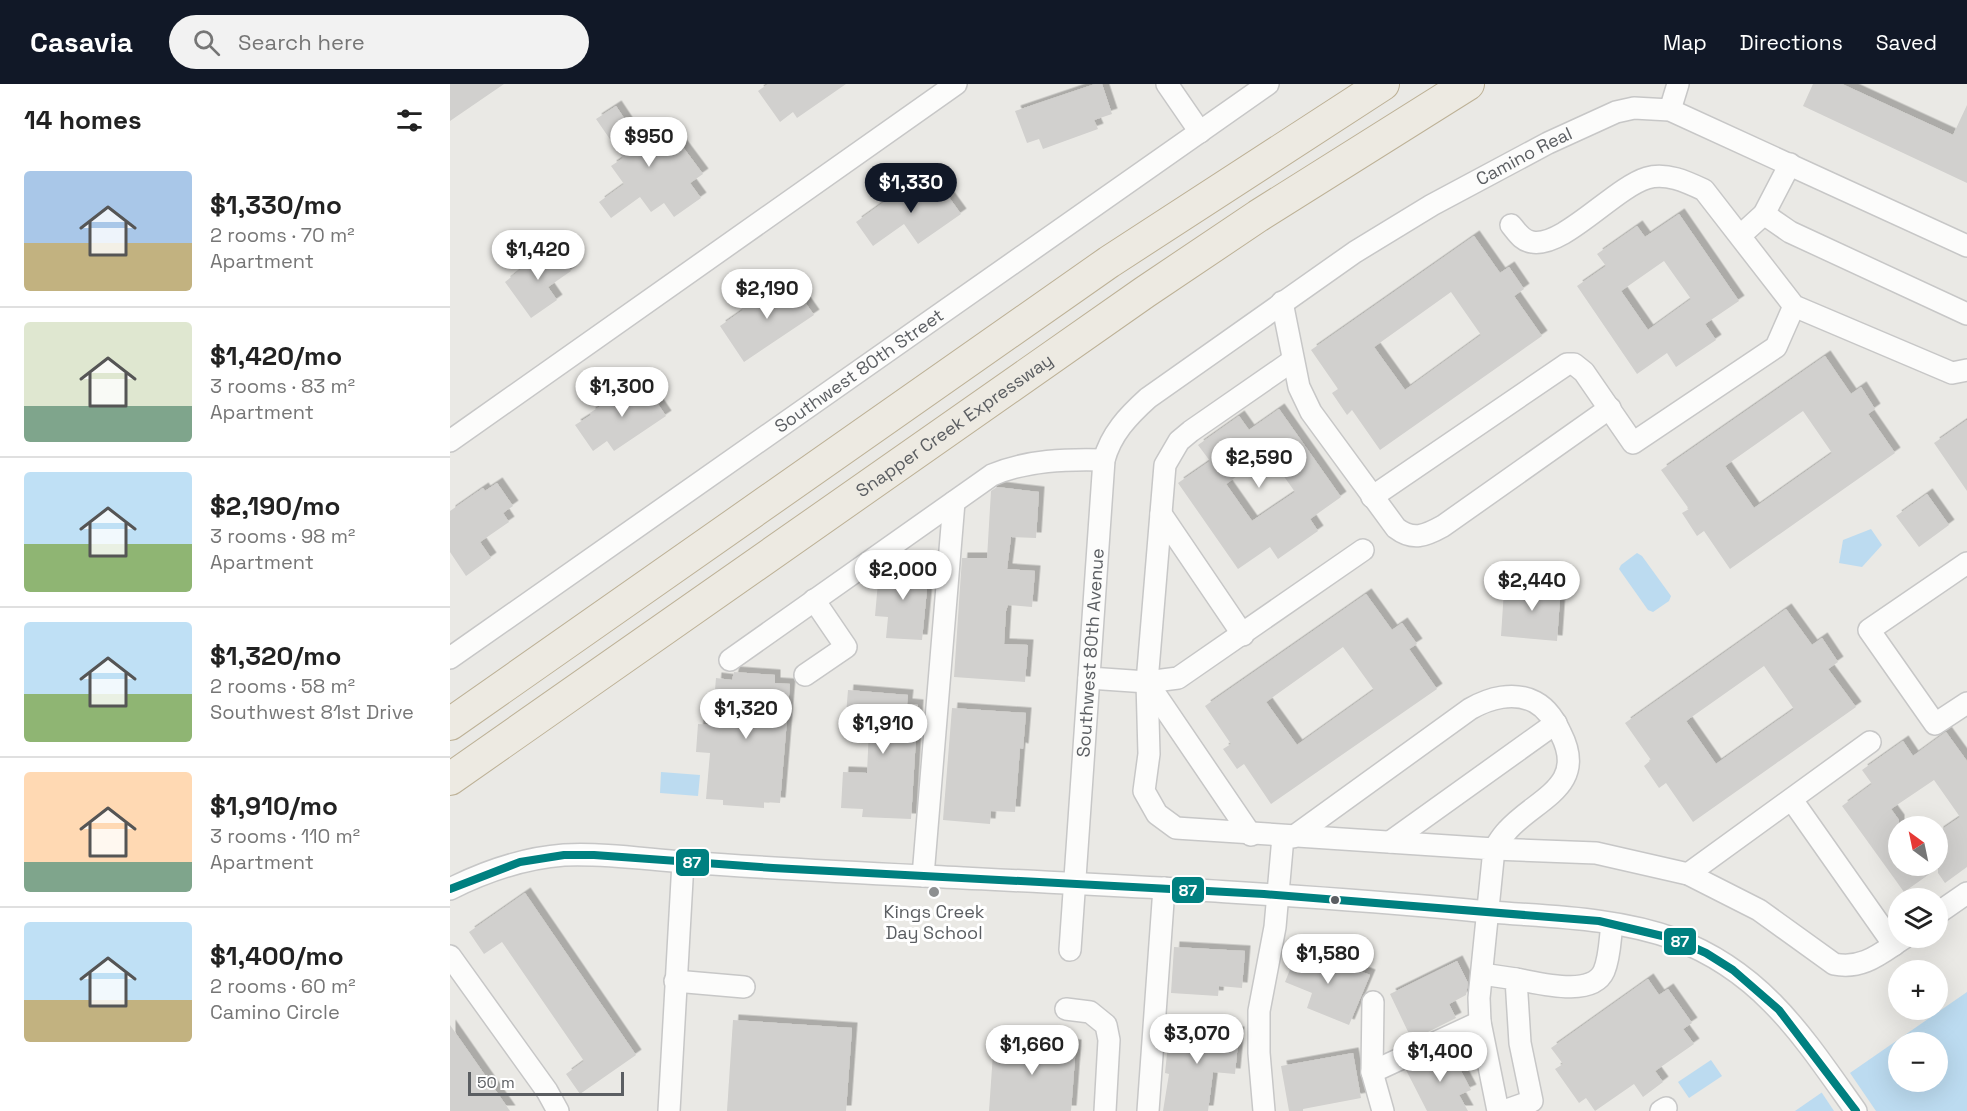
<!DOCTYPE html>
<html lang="en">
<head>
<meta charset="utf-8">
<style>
  :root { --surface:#fff; --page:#f2f2f2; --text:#222; --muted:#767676; --line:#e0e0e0; --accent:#111827 }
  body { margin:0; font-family:"Space Grotesk",sans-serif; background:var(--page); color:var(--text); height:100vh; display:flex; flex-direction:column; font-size:22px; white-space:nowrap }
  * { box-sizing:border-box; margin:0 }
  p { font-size:20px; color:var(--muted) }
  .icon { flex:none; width:33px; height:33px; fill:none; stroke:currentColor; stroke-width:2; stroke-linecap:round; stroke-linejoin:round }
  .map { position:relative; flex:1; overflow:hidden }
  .side { display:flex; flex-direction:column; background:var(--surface); width:450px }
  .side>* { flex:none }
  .needle { width:39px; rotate:327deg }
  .controls { position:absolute; left:1438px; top:732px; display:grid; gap:12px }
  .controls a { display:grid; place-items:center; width:60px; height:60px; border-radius:50%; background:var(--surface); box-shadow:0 6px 24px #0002; font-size:30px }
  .scale { position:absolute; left:18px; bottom:15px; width:156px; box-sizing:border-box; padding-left:6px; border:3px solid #5b5e62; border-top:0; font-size:16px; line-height:21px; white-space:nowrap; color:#5b5e62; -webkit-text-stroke:4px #fff; paint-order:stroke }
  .price { position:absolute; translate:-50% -51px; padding:0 14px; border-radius:21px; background:#fff; color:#222; font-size:20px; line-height:39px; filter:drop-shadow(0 2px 3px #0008) }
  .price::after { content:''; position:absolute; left:50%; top:36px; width:18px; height:14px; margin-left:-9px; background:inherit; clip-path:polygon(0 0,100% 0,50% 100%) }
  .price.on { background:var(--accent); color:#fff }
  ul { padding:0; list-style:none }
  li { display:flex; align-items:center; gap:18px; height:150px; padding:0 24px }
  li+li { border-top:2px solid var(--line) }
  li span { display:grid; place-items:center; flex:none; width:168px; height:120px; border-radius:6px; color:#555 }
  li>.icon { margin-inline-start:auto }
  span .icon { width:72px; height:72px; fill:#fffc; stroke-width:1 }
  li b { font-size:26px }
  h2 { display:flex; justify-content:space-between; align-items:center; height:72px; padding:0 24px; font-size:26px }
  header { display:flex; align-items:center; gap:36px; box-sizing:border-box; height:84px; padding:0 30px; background:var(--accent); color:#fff }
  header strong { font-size:28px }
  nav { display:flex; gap:33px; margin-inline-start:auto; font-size:21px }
  .search { width:420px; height:54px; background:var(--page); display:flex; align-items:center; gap:15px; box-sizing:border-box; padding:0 21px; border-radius:33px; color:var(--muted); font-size:22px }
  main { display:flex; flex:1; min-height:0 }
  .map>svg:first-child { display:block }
  .water { fill:#bcdbf0; fill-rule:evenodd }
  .pier { fill:#eae9e5 }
  .building { fill:#d1d0ce; fill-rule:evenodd; filter:url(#shadow) }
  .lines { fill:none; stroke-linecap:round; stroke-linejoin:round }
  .minor-casing { stroke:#c7c7c7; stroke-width:24 }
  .highway-casing { stroke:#bdb196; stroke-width:34 }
  .minor { stroke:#fcfcfb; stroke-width:21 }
  .highway { stroke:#edeae2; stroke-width:32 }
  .bus-1-casing { stroke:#fff; stroke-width:12 }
  .bus-1 { stroke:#008080; stroke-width:8 }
  .poi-dot { fill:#8d8f90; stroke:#fff; stroke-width:2 }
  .bus-dot { fill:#5b5e62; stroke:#fff; stroke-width:2 }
  .labels { text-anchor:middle; stroke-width:6; stroke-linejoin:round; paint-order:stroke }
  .street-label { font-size:18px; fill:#5b5e62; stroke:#fff }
  .poi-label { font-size:18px; fill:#5b5e62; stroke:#fff }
  .line-badge { stroke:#fff; stroke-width:2 }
  .badge-label { font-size:16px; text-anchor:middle; font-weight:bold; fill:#fff }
</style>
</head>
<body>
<header>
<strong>Casavia</strong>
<div class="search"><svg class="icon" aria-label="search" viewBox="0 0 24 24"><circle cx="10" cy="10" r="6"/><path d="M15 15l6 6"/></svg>Search here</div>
<nav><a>Map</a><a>Directions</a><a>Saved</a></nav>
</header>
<main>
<section class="side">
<h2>14 homes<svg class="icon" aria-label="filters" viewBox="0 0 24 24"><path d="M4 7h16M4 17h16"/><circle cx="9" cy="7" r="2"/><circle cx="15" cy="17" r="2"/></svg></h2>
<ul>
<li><span style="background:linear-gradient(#a9c7e8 60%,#c2b280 0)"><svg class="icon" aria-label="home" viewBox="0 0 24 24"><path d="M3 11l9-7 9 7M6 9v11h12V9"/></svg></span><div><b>$1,330/mo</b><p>2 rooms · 70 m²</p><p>Apartment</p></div></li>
<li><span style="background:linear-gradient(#dfe7d0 70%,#7fa58c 0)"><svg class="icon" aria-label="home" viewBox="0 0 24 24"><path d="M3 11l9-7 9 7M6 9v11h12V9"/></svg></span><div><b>$1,420/mo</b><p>3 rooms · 83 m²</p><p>Apartment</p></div></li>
<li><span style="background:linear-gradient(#bfe0f5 60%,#8fb573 0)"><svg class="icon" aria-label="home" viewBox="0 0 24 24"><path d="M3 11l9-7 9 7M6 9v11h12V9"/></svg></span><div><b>$2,190/mo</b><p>3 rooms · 98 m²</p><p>Apartment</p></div></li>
<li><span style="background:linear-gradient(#bfe0f5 60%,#8fb573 0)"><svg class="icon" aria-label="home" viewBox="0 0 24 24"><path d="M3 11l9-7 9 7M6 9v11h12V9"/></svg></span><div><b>$1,320/mo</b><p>2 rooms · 58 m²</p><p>Southwest 81st Drive</p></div></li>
<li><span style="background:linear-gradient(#ffd9b3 75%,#7fa58c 0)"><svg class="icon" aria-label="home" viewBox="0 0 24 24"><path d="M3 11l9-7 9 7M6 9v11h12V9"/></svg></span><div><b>$1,910/mo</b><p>3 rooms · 110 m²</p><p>Apartment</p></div></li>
<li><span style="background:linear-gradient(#bfe0f5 65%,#c2b280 0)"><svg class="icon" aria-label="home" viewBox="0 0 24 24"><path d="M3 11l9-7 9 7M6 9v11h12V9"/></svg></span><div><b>$1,400/mo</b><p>2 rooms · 60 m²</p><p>Camino Circle</p></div></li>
</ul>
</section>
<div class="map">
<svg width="1517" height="1027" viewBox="0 0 1517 1027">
  <defs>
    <filter id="shadow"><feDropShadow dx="5.5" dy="-5.5" stdDeviation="0" flood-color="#0004"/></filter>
  </defs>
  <rect width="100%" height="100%" fill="#eae9e5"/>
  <!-- water -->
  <g class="water">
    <path d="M1421,445L1432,461L1412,483L1389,479L1393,456Z"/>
    <path d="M1187,469L1192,472L1221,512L1219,517L1203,528L1198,526L1169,485L1171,481Z"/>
    <path d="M211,688L250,691L248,712L210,709Z"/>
    <path d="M1517,908V1027H1345ZM1449,958H1488V998H1449Z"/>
    <path d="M1261,976L1272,992L1239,1014L1228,998Z"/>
  </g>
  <!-- pier -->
  <path class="pier" d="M1398,986L1426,1027H1384L1370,1006Z"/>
  <!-- building -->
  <g class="building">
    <path d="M0,0H54L0,37Z"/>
    <path d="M318,0H396L347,34L343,28L330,38L308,7Z"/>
    <path d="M645,0H652L662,30L644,36L648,45L593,65L589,55L577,59L565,27Z"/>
    <path d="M1363,0H1392L1503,51L1517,21V99L1353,22Z"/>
    <path d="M166,22L186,52L200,42L207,51L218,43L253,90L240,99L251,114L224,133L214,119L201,128L190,113L161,134L149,118L174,100L161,82L173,74L146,35Z"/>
    <path d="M483,91L511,130L468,160L454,140L423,162L406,138L441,113L445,118Z"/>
    <path d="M1229,130L1289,217L1255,240L1266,256L1226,283L1217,269L1187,290L1127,202L1156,182L1147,170L1187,142L1195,153ZM1214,177L1241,215L1198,246L1171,207Z"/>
    <path d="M1024,152L1050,189L1059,183L1074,205L1064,212L1092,252L930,366L902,326L897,331L882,309L888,305L861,266ZM1001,208L1031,251L955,306L924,263Z"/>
    <path d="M102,160L121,187L98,203L107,216L81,234L55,198Z"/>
    <path d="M338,194L364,231L294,278L270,242L293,226L291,223Z"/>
    <path d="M1375,272L1401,310L1411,303L1425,325L1418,330L1445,369L1280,485L1254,447L1247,452L1232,429L1239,425L1211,386ZM1353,327L1382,369L1304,424L1275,382Z"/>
    <path d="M191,295L216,332L164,367L157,357L143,367L125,341L141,331L140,329Z"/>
    <path d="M829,325L891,413L860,435L868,447L828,475L820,463L788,485L728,399L760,377L748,361L789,332L799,346ZM818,370L845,408L802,437L776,400Z"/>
    <path d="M1517,336V407L1484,359Z"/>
    <path d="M47,399L63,422L53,429L59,438L30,458L41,474L16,492L0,468V427L33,404L35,407Z"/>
    <path d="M547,403L589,408L586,454L561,453L557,485L585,487L582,523L558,521L556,527L554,560L578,561L575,598L504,593L512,474H537L541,407Z"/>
    <path d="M1477,410L1499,441L1469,463L1446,432Z"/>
    <path d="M436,482L479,485L472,556L436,554L438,533L425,532L429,487Z"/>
    <path d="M1081,498L1111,500L1107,557L1051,552L1054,506L1081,507Z"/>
    <path d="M916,510L942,546L952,539L967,560L959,565L987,605L821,720L794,680L787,685L773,665L781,660L755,622ZM893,563L924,606L847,661L816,618Z"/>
    <path d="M1336,525L1362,561L1372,554L1388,578L1378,585L1406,623L1243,738L1216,699L1209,704L1194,682L1201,676L1175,639ZM1314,582L1344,625L1266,680L1236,637Z"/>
    <path d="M284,588L325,591V599L340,600L330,719L314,718V724L273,721V716L256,715L260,669L246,668L248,640L262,641L266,594L282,596Z"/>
    <path d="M398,606L458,611L457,620L468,621L461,735L412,733L413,725L391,724L393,688L417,689L419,645L395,643Z"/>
    <path d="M502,624L576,629L573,665L570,664L565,728L541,727L540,740L493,736Z"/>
    <path d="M1496,648L1517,677V783L1495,799L1488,789V784L1454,808L1392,722L1422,700L1412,686L1453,657L1463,672ZM1484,696L1510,733L1488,748V782H1449V736L1441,725Z"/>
    <path d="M75,809L186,971L130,1010L116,990L134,977L52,858L34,870L19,848Z"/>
    <path d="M724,863L795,867L792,904L769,902L768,912L721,909Z"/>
    <path d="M849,863L920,891L899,941L857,924L862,909L835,898Z"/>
    <path d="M1007,877L1018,899L1016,911L999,920L1006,934L962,956L940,910Z"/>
    <path d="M1198,895L1209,911L1218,905L1242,939L1233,945L1244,960L1205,987L1213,998L1193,1013L1184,1000L1145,1027L1136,1014L1129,1019L1105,985L1113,980L1101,964Z"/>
    <path d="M283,936L402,944L396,1027H277Z"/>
    <path d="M0,941L60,1027H0Z"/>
    <path d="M720,941L789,948L785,990L763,988L758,1027H713L719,990L715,989Z"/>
    <path d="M544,955L626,961L621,1027H539Z"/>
    <path d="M1000,966L1021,1006L1009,1011L1018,1027H977L956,986Z"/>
    <path d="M903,969L911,1014L853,1025V1027H839L831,982Z"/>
  </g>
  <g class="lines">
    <!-- minor casing -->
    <g class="minor-casing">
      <g id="minor">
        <path d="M717,0L750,48"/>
        <path d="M1220,26L1228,0"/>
        <path d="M1314,130L1340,148L1517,230"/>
        <path d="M1061,141C1067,148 1072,157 1082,158C1113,164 1164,104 1197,94C1216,88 1237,98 1254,106L1344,222L1502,289L1517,286"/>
        <path d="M1291,151L1314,130L1340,80"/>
        <path d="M832,218L849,303L861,328L946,444C963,457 975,452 993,442L1160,324"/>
        <path d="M842,277L741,347L729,357L715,381L697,598L699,670L694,707L707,730L726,744L1044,765L1029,914L1030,938L1048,1027"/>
        <path d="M0,357L506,0"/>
        <path d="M922,413L1117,280H1124L1134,288L1183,359L1326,263L1344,222"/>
        <path d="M711,430L793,551"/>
        <path d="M1517,479L1419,546L1485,640L1517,619"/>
        <path id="s1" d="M0,574L818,0"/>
        <path d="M280,576L542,391C577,376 617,375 654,376"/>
        <path d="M355,591L396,563L364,516"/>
        <path d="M639,594L697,598L801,751"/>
        <path d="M697,598L728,594L913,466"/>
        <path d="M1342,716L1444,861"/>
        <path d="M843,753L1020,625C1039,614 1064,607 1085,618C1098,625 1105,637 1111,650C1138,703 1085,715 1057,747C1052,752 1048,759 1044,765"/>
        <path d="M940,758L1106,639"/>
        <path d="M1044,765L1146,769L1238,790L1309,826L1384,880C1413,886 1431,869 1454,854"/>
        <path d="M1238,790L1420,658"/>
        <path d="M473,792L504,418"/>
        <path d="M0,805C36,787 74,774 114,771C154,769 194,775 234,778C313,784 393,788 473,792C654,801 837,809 1018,826C1086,833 1160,831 1225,855C1313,888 1354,954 1406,1027"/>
        <path d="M1488,829L1517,809"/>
        <path id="s2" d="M620,866L654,376C661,350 678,332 698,314L905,168L982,121L1098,59L1166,28L1184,24L1220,26L1517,162"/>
        <path d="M0,872L97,1007L108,1027"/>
        <path d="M1032,890L1066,895L1070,959L1082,1017L1054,1027"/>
        <path d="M1066,895C1089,899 1142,914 1154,887C1160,873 1160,854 1162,840"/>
        <path d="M225,897L294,903"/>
        <path d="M923,918L922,988L933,1027"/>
        <path d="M616,925L640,928L656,941L659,956L655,1027"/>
        <path d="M922,988L1030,938"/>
        <path d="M219,1027L233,778"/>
        <path d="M698,1027L714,804"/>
        <path d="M814,1027L809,969V927L825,843L833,753"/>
        <path d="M1211,1027L1216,1024"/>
      </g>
    </g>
    <!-- highway casing -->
    <g class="highway-casing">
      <g id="highway">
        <path d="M0,640L659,178L933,0"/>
        <path id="s3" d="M0,695L695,208L808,132L1018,0"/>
      </g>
    </g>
    <!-- minor -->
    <use href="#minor" class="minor"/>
    <!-- highway -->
    <use href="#highway" class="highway"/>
    <!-- bus-1 casing -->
    <g class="bus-1-casing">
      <path id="bus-1" d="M0,805L70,778L114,771H144L323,784L814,810L1149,837L1225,855L1256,869L1283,886L1329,926L1406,1027"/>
    </g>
    <!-- bus-1 -->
    <use href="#bus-1" class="bus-1"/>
  </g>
  <!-- markers -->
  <circle class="poi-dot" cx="484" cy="808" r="6"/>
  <circle class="bus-dot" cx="885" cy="816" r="5"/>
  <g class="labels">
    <!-- street labels -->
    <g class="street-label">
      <text dy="6" stroke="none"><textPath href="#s2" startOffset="1016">Camino Real</textPath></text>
      <text dy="6" stroke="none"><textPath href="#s1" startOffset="500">Southwest 80th Street</textPath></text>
      <text dy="6" stroke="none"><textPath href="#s3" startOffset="616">Snapper Creek Expressway</textPath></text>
      <text dy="6" stroke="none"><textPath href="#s2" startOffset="298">Southwest 80th Avenue</textPath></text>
    </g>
    <!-- poi labels -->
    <g class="poi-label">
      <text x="484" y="834">Kings Creek<tspan x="484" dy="21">Day School</tspan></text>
    </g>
  </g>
  <g class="line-badge">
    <rect x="225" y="764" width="35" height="29" rx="6" fill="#008080"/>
    <rect x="721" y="792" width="34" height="28" rx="6" fill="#008080"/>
    <rect x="1213" y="843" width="34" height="29" rx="6" fill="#008080"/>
  </g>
  <g class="badge-label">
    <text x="242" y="784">87</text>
    <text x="738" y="812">87</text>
    <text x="1230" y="863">87</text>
  </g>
</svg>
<div class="controls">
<a><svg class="needle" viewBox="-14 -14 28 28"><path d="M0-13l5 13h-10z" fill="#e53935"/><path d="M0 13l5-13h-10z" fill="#767676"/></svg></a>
<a><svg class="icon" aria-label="layers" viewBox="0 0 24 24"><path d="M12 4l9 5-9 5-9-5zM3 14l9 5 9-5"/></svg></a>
<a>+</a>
<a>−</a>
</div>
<div class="scale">50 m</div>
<b class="price" style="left:199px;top:84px">$950</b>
<b class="price on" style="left:461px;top:130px">$1,330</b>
<b class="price" style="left:88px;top:197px">$1,420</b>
<b class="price" style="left:317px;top:236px">$2,190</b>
<b class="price" style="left:172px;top:334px">$1,300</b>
<b class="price" style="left:809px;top:405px">$2,590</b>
<b class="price" style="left:453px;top:517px">$2,000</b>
<b class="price" style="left:1082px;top:528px">$2,440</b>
<b class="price" style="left:296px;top:656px">$1,320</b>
<b class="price" style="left:433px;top:671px">$1,910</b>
<b class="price" style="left:878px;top:901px">$1,580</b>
<b class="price" style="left:747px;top:981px">$3,070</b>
<b class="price" style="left:582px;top:992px">$1,660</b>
<b class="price" style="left:990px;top:999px">$1,400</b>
</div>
</main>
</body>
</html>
